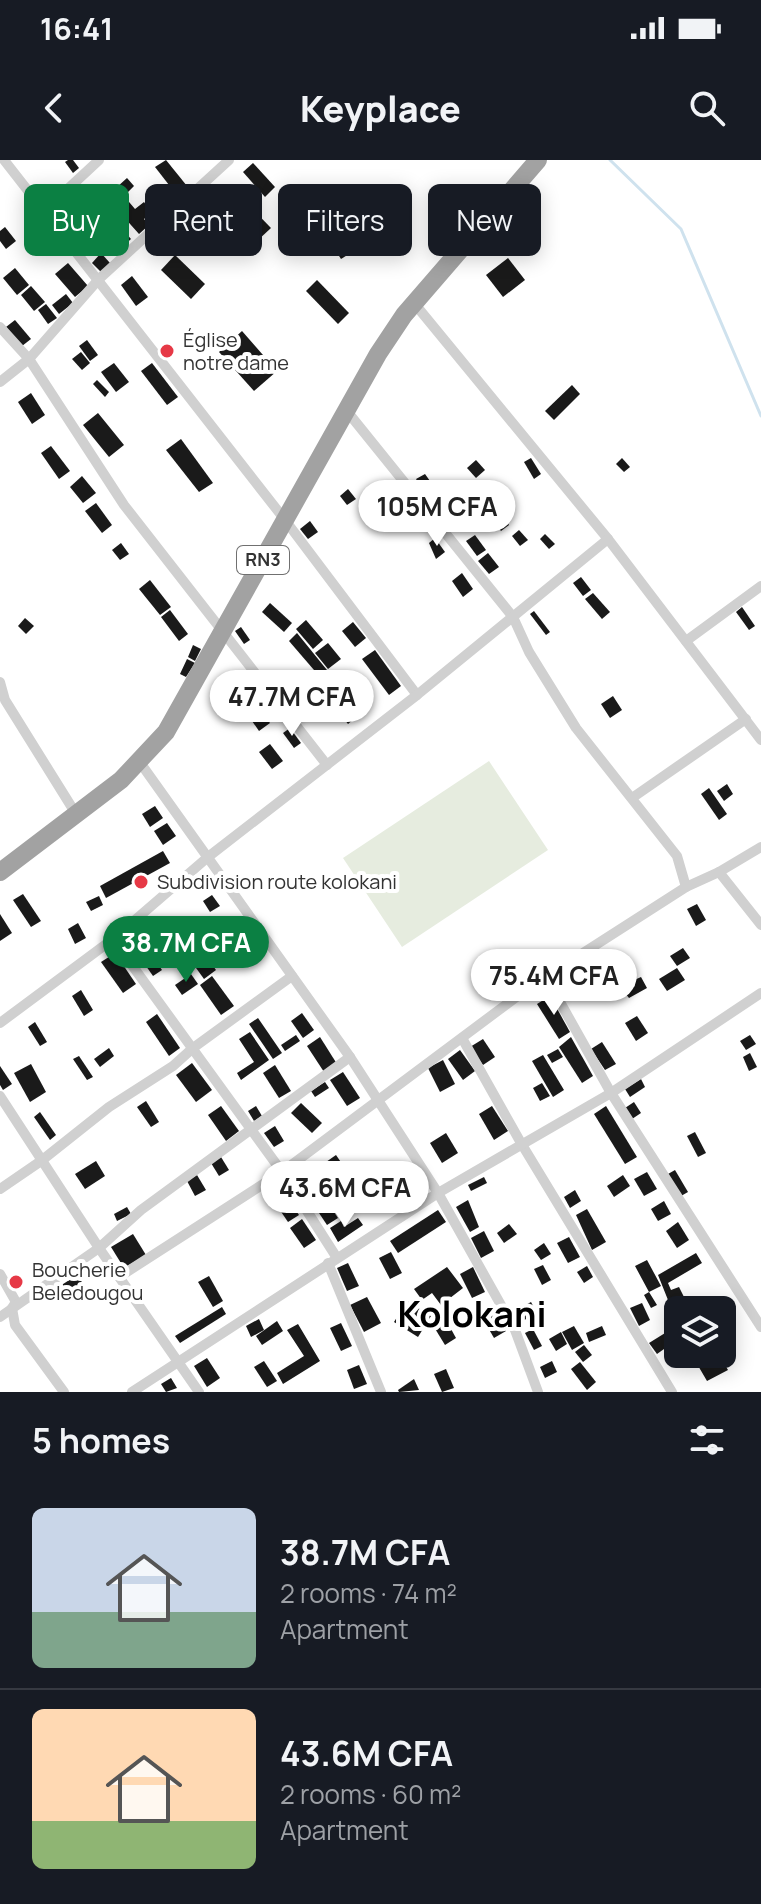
<!DOCTYPE html>
<html lang="en">
<head>
<meta charset="utf-8">
<style>
  :root { --surface:#171b24; --page:#20242c; --text:#f1f3f6; --muted:#9ea1a6; --line:#363941; --accent:#0b8043 }
  body { margin:0; font-family:Manrope,sans-serif; background:var(--page); color:var(--text); height:100vh; display:flex; flex-direction:column; font-size:30px; white-space:nowrap }
  * { box-sizing:border-box; margin:0 }
  p { font-size:26px; color:var(--muted) }
  .icon { flex:none; width:44px; height:44px; fill:none; stroke:currentColor; stroke-width:2; stroke-linecap:round; stroke-linejoin:round }
  .map { position:relative; height:1232px; overflow:hidden }
  .panel { display:flex; flex-direction:column; background:var(--surface); flex:1 }
  .panel>* { flex:none }
  .guide { position:absolute; left:24px; top:24px; width:714px; height:72px; display:flex; gap:16px }
  .controls { position:absolute; left:664px; top:1136px; display:grid; gap:16px }
  .controls a { display:grid; place-items:center; width:72px; height:72px; border-radius:12px; background:var(--surface); box-shadow:0 4px 20px #0003; font-size:40px }
  .price { position:absolute; translate:-50% -68px; padding:0 18px; border-radius:28px; background:#fff; color:#222; font-size:26px; line-height:52px; filter:drop-shadow(0 2px 4px #0008) }
  .price::after { content:''; position:absolute; left:50%; top:48px; width:24px; height:18px; margin-left:-12px; background:inherit; clip-path:polygon(0 0,100% 0,50% 100%) }
  .price.on { background:var(--accent); color:#fff }
  ul { padding:0; list-style:none }
  li { display:flex; align-items:center; gap:24px; height:200px; padding:0 32px }
  li+li { border-top:2px solid var(--line) }
  li span { display:grid; place-items:center; flex:none; width:224px; height:160px; border-radius:12px; color:#555 }
  li>.icon { margin-inline-start:auto }
  span .icon { width:96px; height:96px; fill:#fffc; stroke-width:1 }
  li b { font-size:34px }
  h2 { display:flex; justify-content:space-between; align-items:center; height:96px; padding:0 32px; font-size:34px }
  .tag { padding:0 28px; border-radius:12px; background:var(--surface); box-shadow:0 4px 20px #0003; font-size:28px; line-height:72px }
  .tag.on { background:var(--accent); color:#fff }
  .status { display:flex; justify-content:space-between; align-items:center; height:56px; padding:0 40px; background:var(--surface); direction:ltr }
  .status svg { height:22px; fill:currentColor }
  header { display:flex; justify-content:space-between; align-items:center; height:104px; padding:0 32px; background:var(--surface); font-size:36px; font-weight:800 }
  .map>svg:first-child { display:block }
  .green { fill:#e6ecdf }
  .lines { fill:none; stroke-linecap:round; stroke-linejoin:round }
  .stream { stroke:#cfe2ee; stroke-width:3 }
  .building { fill:#1a1a1a }
  .minor { stroke:#d0d0d0; stroke-width:10 }
  .trunk { stroke:#a2a2a2; stroke-width:18 }
  .poi-dot { fill:#e63946; stroke:#fff; stroke-width:3 }
  .labels { text-anchor:middle; stroke-width:8; stroke-linejoin:round; paint-order:stroke }
  .shield { fill:#fff; stroke:#707070; stroke-width:2 }
  .shield-label { font-size:18px; font-weight:bold; fill:#333 }
  .poi-label { font-size:20px; fill:#333; stroke:#fff; text-anchor:start }
  .town-label { font-size:36px; font-weight:bold; fill:#000; stroke:#fff }
</style>
</head>
<body>
<div class="status"><b>16:41</b><svg viewBox="0 0 49 12"><path d="M0 12V9h3v3zM5 12V6h3v6zM10 12V3h3v9zM15 12V0h3v12zM26 1h20v11H26zM47 4h2v5h-2z"/></svg></div>
<header><svg class="icon" aria-label="back" viewBox="0 0 24 24"><path d="M15 5l-7 7 7 7"/></svg>Keyplace<svg class="icon" aria-label="search" viewBox="0 0 24 24"><circle cx="10" cy="10" r="6"/><path d="M15 15l6 6"/></svg></header>
<div class="map">
<svg width="761" height="1232" viewBox="0 0 761 1232">
  <rect width="100%" height="100%" fill="#fff"/>
  <!-- green -->
  <path class="green" d="M489,601L548,690L402,787L343,698Z"/>
  <g class="lines">
    <!-- stream -->
    <path class="stream" d="M610,0L681,69L761,256"/>
  </g>
  <!-- building -->
  <g class="building">
    <path d="M68,0H73L79,8L73,13L65,2Z"/>
    <path d="M166,0L187,26L176,34L155,7Z"/>
    <path d="M253,3L275,27L265,37L243,12Z"/>
    <path d="M127,18L134,26L124,36L135,49L144,42L152,53L144,59L149,65L139,74L106,37Z"/>
    <path d="M237,33L271,68L257,81L224,46Z"/>
    <path d="M102,34L111,46L105,51L96,39Z"/>
    <path d="M85,40L94,49L97,46L105,55L98,62L81,44Z"/>
    <path d="M80,47L97,62L89,71L72,55Z"/>
    <path d="M5,67L16,81L6,89L0,81V71Z"/>
    <path d="M124,71L131,79L118,91L111,83Z"/>
    <path d="M85,75L93,84L84,92L76,82Z"/>
    <path d="M341,83L349,94L341,99L334,88Z"/>
    <path d="M101,93L110,103L101,112L92,103Z"/>
    <path d="M175,95L205,124L191,139L161,110Z"/>
    <path d="M508,98L525,120L503,137L486,115Z"/>
    <path d="M68,103L88,126L75,137L55,114Z"/>
    <path d="M15,108L29,125L17,135L3,118Z"/>
    <path d="M132,116L148,137L136,146L121,125Z"/>
    <path d="M317,120L349,153L338,164L306,131Z"/>
    <path d="M31,126L45,142L34,151L21,135Z"/>
    <path d="M66,134L73,143L59,154L52,145Z"/>
    <path d="M46,144L57,158L48,164L38,150Z"/>
    <path d="M15,160L31,179L22,186L6,167Z"/>
    <path d="M242,171L277,211L254,231L219,192Z"/>
    <path d="M87,180L98,195L90,201L79,186Z"/>
    <path d="M81,192L90,203L82,210L72,199Z"/>
    <path d="M114,203L129,222L116,232L101,212Z"/>
    <path d="M152,203L178,237L167,245L141,211Z"/>
    <path d="M97,220L109,232L105,237L93,224Z"/>
    <path d="M572,225L580,234L554,260L545,251Z"/>
    <path d="M31,233L45,255L32,264L18,242Z"/>
    <path d="M98,253L124,285L109,297L83,265Z"/>
    <path d="M181,279L213,323L199,332L166,290Z"/>
    <path d="M51,286L70,311L59,319L41,293Z"/>
    <path d="M531,298L541,314L534,319L524,302Z"/>
    <path d="M622,298L630,307L624,312L616,304Z"/>
    <path d="M476,300L485,310L476,318L467,308Z"/>
    <path d="M425,314L445,342L433,346L430,340L434,337L431,330L424,332L416,319Z"/>
    <path d="M82,316L96,333L83,343L70,327Z"/>
    <path d="M348,329L356,339L347,345L340,336Z"/>
    <path d="M96,343L112,365L102,373L85,351Z"/>
    <path d="M504,357L509,365L501,371L495,363Z"/>
    <path d="M310,361L318,372L308,379L300,369Z"/>
    <path d="M519,370L528,380L520,386L512,376Z"/>
    <path d="M545,374L555,384L549,389L540,379Z"/>
    <path d="M475,375L486,390L477,396L466,381Z"/>
    <path d="M435,378L445,392L436,399L429,383Z"/>
    <path d="M121,383L129,394L120,400L112,390Z"/>
    <path d="M488,393L499,407L489,414L478,401Z"/>
    <path d="M462,413L473,429L463,437L452,421Z"/>
    <path d="M581,417L591,430L583,436L573,423Z"/>
    <path d="M150,420L171,447L160,455L139,429Z"/>
    <path d="M593,433L610,452L602,459L585,439Z"/>
    <path d="M270,443L292,463L284,472L262,452Z"/>
    <path d="M742,447L755,466L749,470L736,452Z"/>
    <path d="M170,450L188,474L179,481L161,457Z"/>
    <path d="M534,451L550,472L546,475L530,454Z"/>
    <path d="M25,458L34,466L26,474L18,466Z"/>
    <path d="M306,460L323,480L313,489L296,469Z"/>
    <path d="M353,462L366,478L355,487L342,471Z"/>
    <path d="M241,467L250,480L244,484L235,471Z"/>
    <path d="M297,473L327,510L320,517L289,481Z"/>
    <path d="M328,483L341,499L328,509L315,493Z"/>
    <path d="M193,485L201,489L195,501L188,497Z"/>
    <path d="M375,490L401,526L389,535L362,499Z"/>
    <path d="M187,499L195,503L186,517L180,514Z"/>
    <path d="M330,516L360,554L348,564L318,526Z"/>
    <path d="M613,536L622,550L610,558L601,544Z"/>
    <path d="M257,544L270,563L259,571L245,551Z"/>
    <path d="M290,568L301,583L294,588L283,573Z"/>
    <path d="M270,584L283,601L272,609L259,592Z"/>
    <path d="M727,624L733,634L724,641L717,631Z"/>
    <path d="M709,628L727,654L719,660L701,634Z"/>
    <path d="M155,646L163,658L150,667L142,654Z"/>
    <path d="M167,663L176,676L163,685L154,671Z"/>
    <path d="M163,691L170,703L106,738L100,726Z"/>
    <path d="M23,734L41,761L31,767L13,740Z"/>
    <path d="M212,735L220,746L210,752L203,741Z"/>
    <path d="M99,736L103,745L91,751L86,742Z"/>
    <path d="M697,744L706,760L696,766L687,749Z"/>
    <path d="M0,754L12,773L0,781Z"/>
    <path d="M78,763L86,778L75,784L68,769Z"/>
    <path d="M182,766L196,786L185,794L172,774Z"/>
    <path d="M683,788L690,798L677,806L670,796Z"/>
    <path d="M203,792L216,810L204,819L191,801Z"/>
    <path d="M115,793L136,824L123,833L101,802Z"/>
    <path d="M155,800L162,810L153,816L146,806Z"/>
    <path d="M677,808L685,820L667,831L659,819Z"/>
    <path d="M620,810L629,827L622,831L613,815Z"/>
    <path d="M191,814L198,824L182,835L175,825Z"/>
    <path d="M212,816L234,846L221,855L200,825Z"/>
    <path d="M641,817L647,828L629,838L625,833L635,826L632,821Z"/>
    <path d="M81,830L93,850L84,856L72,836Z"/>
    <path d="M550,836L570,872L559,879L537,844Z"/>
    <path d="M302,853L314,870L303,878L291,861Z"/>
    <path d="M157,854L180,888L169,896L146,862Z"/>
    <path d="M637,856L648,873L636,881L625,863Z"/>
    <path d="M258,858L282,893L273,899L249,864Z"/>
    <path d="M35,862L47,882L40,886L28,867Z"/>
    <path d="M250,872L269,900L241,920L237,913L254,902L239,879Z"/>
    <path d="M296,875L300,881L285,891L281,885Z"/>
    <path d="M750,875L756,884L746,890L740,881Z"/>
    <path d="M320,877L337,904L324,912L307,886Z"/>
    <path d="M571,877L593,916L582,923L559,887Z"/>
    <path d="M483,879L495,897L483,905L470,887Z"/>
    <path d="M602,882L616,904L605,910L591,889Z"/>
    <path d="M109,888L114,896L100,907L94,899Z"/>
    <path d="M558,889L563,897L552,903L547,895Z"/>
    <path d="M460,890L475,911L463,920L448,899Z"/>
    <path d="M750,893L757,907L749,911L743,897Z"/>
    <path d="M543,895L564,930L553,937L532,901Z"/>
    <path d="M79,896L93,917L87,920L73,899Z"/>
    <path d="M443,900L455,924L440,932L428,908Z"/>
    <path d="M192,903L212,930L196,942L176,915Z"/>
    <path d="M31,904L46,932L30,942L14,913Z"/>
    <path d="M275,905L291,931L279,938L263,913Z"/>
    <path d="M0,906L12,924L3,930L0,925Z"/>
    <path d="M343,912L360,938L347,946L330,920Z"/>
    <path d="M641,919L645,927L630,937L625,929Z"/>
    <path d="M325,922L329,928L315,937L311,931Z"/>
    <path d="M542,923L550,936L540,941L533,928Z"/>
    <path d="M146,941L159,962L151,967L137,947Z"/>
    <path d="M634,942L641,953L632,959L625,948Z"/>
    <path d="M301,943L322,963L312,973L291,953Z"/>
    <path d="M221,946L239,971L226,981L208,955Z"/>
    <path d="M256,946L262,956L254,961L248,951Z"/>
    <path d="M492,946L508,971L494,980L479,954Z"/>
    <path d="M606,946L637,997L625,1004L594,954Z"/>
    <path d="M40,952L56,975L50,980L34,957Z"/>
    <path d="M275,966L284,981L274,987L264,973Z"/>
    <path d="M695,972L706,993L698,997L687,976Z"/>
    <path d="M446,973L458,993L442,1003L430,983Z"/>
    <path d="M336,995L347,1011L336,1018L326,1002Z"/>
    <path d="M221,997L229,1010L219,1016L211,1003Z"/>
    <path d="M96,1001L105,1016L85,1029L75,1014Z"/>
    <path d="M406,1009L418,1028L406,1036L394,1017Z"/>
    <path d="M675,1010L688,1032L681,1036L668,1014Z"/>
    <path d="M647,1012L657,1029L644,1036L634,1019Z"/>
    <path d="M197,1015L206,1030L195,1036L187,1021Z"/>
    <path d="M623,1015L630,1026L614,1037L607,1026Z"/>
    <path d="M484,1017L487,1023L471,1031L468,1025Z"/>
    <path d="M280,1027L299,1055L288,1062L269,1034Z"/>
    <path d="M575,1030L581,1041L570,1048L564,1037Z"/>
    <path d="M468,1040L479,1067L470,1072L456,1047Z"/>
    <path d="M664,1041L671,1054L658,1061L651,1049Z"/>
    <path d="M330,1046L338,1058L327,1065L319,1053Z"/>
    <path d="M127,1047L131,1054L117,1061L114,1054Z"/>
    <path d="M587,1049L606,1082L592,1090L576,1055Z"/>
    <path d="M438,1050L446,1062L398,1093L390,1081Z"/>
    <path d="M358,1058L363,1065L338,1082L330,1068L341,1061L344,1067Z"/>
    <path d="M302,1059L316,1080L304,1088L290,1068Z"/>
    <path d="M678,1062L689,1080L677,1088L666,1071Z"/>
    <path d="M509,1064L517,1074L504,1083L497,1073Z"/>
    <path d="M484,1071L494,1091L481,1098L471,1078Z"/>
    <path d="M133,1074L146,1095L124,1108L111,1087Z"/>
    <path d="M569,1077L580,1097L568,1103L557,1083Z"/>
    <path d="M544,1083L551,1094L541,1100L534,1090Z"/>
    <path d="M391,1092L402,1113L390,1119L379,1098Z"/>
    <path d="M696,1093L702,1103L668,1123L671,1130L679,1127L688,1145L681,1148L678,1141L670,1145L658,1115Z"/>
    <path d="M647,1100L661,1126L649,1132L657,1145L651,1148L644,1135L649,1132L635,1106Z"/>
    <path d="M348,1103L359,1126L347,1131L337,1108Z"/>
    <path d="M543,1105L551,1120L542,1125L534,1109Z"/>
    <path d="M587,1106L593,1117L584,1123L577,1112Z"/>
    <path d="M447,1107L463,1128L441,1145L432,1133L422,1140L414,1129Z"/>
    <path d="M473,1107L485,1132L472,1138L460,1114Z"/>
    <path d="M77,1115L86,1128L67,1142L57,1128Z"/>
    <path d="M209,1116L223,1141L213,1147L198,1122Z"/>
    <path d="M367,1137L381,1163L364,1172L350,1145Z"/>
    <path d="M407,1141L431,1156L418,1177L394,1162Z"/>
    <path d="M531,1142L537,1153L519,1163L513,1152Z"/>
    <path d="M642,1143L650,1160L639,1166L630,1148Z"/>
    <path d="M222,1147L226,1154L180,1183L175,1176Z"/>
    <path d="M495,1152L506,1171L494,1178L483,1159Z"/>
    <path d="M259,1159L264,1170L251,1177L246,1166Z"/>
    <path d="M446,1160L456,1178L445,1185L434,1167Z"/>
    <path d="M277,1161L283,1171L262,1185L256,1176Z"/>
    <path d="M341,1163L352,1186L341,1191L330,1168Z"/>
    <path d="M298,1164L320,1201L283,1224L277,1213L304,1196L287,1170Z"/>
    <path d="M678,1165V1179L657,1194L649,1183Z"/>
    <path d="M574,1166L584,1183L572,1190L562,1172Z"/>
    <path d="M602,1166L606,1175L589,1182L586,1173Z"/>
    <path d="M533,1169L542,1186L534,1190L525,1173Z"/>
    <path d="M561,1172L567,1184L556,1191L549,1179Z"/>
    <path d="M584,1185L592,1195L583,1202L575,1192Z"/>
    <path d="M698,1194H703L710,1205L712,1204L707,1194H723L724,1197L721,1198L728,1210L707,1221L693,1197Z"/>
    <path d="M207,1198L220,1218L207,1227L194,1206Z"/>
    <path d="M264,1201L277,1221L267,1227L254,1207Z"/>
    <path d="M552,1201L557,1212L545,1218L540,1207Z"/>
    <path d="M580,1202L596,1222L587,1230L571,1209Z"/>
    <path d="M359,1205L367,1224L354,1229L347,1210Z"/>
    <path d="M446,1209L454,1228L442,1232L434,1214Z"/>
    <path d="M171,1218L177,1228L166,1232L161,1224Z"/>
    <path d="M414,1219L419,1230L399,1232L398,1230Z"/>
  </g>
  <g class="lines">
    <!-- minor -->
    <g class="minor">
      <path d="M4,0L285,360L417,535"/>
      <path d="M44,51L99,0"/>
      <path d="M414,143L608,379L761,580"/>
      <path d="M0,167L29,199L124,345L327,605"/>
      <path d="M0,222L29,199L99,119L229,0"/>
      <path d="M346,250L513,457L529,492L576,568L677,696L686,727"/>
      <path d="M686,481L761,426"/>
      <path d="M0,522L5,540L76,654"/>
      <path d="M139,601L350,897L438,1033L515,1170L538,1232"/>
      <path d="M632,638L746,559"/>
      <path d="M719,712L761,765"/>
      <path d="M113,779L282,1012L337,1098"/>
      <path d="M546,817L611,933L761,1167"/>
      <path d="M0,863L113,779L208,697L417,535L608,379"/>
      <path d="M462,878L521,983L672,1232"/>
      <path d="M0,936L99,1088L199,1232"/>
      <path d="M0,1029L41,1001L109,947L173,906L193,888L292,816"/>
      <path d="M328,1103L381,1232"/>
      <path d="M0,1114L16,1142L12,1148L15,1165L64,1232"/>
      <path d="M119,1117L282,1012L527,829L686,727L719,712L761,687"/>
      <path d="M0,1157L99,1088L141,1050L350,897"/>
      <path d="M132,1232L438,1033L611,933L761,833"/>
    </g>
    <!-- trunk -->
    <path class="trunk" d="M0,712L121,620L166,572L378,194L404,155L538,0"/>
  </g>
  <!-- markers -->
  <g class="poi-dot">
    <circle cx="167" cy="191" r="8"/>
    <circle cx="141" cy="722" r="8"/>
    <circle cx="16" cy="1122" r="8"/>
  </g>
  <g class="labels">
    <!-- shield labels -->
    <rect class="shield" x="237" y="386" width="52" height="28" rx="6"/>
    <g class="shield-label">
      <text x="263" y="406">RN3</text>
    </g>
    <!-- poi labels -->
    <g class="poi-label">
      <text x="183" y="187">Église<tspan x="183" dy="23">notre dame</tspan></text>
      <text x="157" y="729">Subdivision route kolokani</text>
      <text x="32" y="1117">Boucherie<tspan x="32" dy="23">Beledougou</tspan></text>
    </g>
    <!-- town labels -->
    <g class="town-label">
      <text x="472" y="1167">Kolokani</text>
    </g>
  </g>
</svg>
<div class="controls">
<a><svg class="icon" aria-label="layers" viewBox="0 0 24 24"><path d="M12 4l9 5-9 5-9-5zM3 14l9 5 9-5"/></svg></a>
</div>
<b class="price" style="left:437px;top:388px">105M CFA</b>
<b class="price" style="left:292px;top:578px">47.7M CFA</b>
<b class="price on" style="left:186px;top:824px">38.7M CFA</b>
<b class="price" style="left:554px;top:857px">75.4M CFA</b>
<b class="price" style="left:345px;top:1069px">43.6M CFA</b>
<div class="guide">
<a class="tag on">Buy</a>
<a class="tag">Rent</a>
<a class="tag">Filters</a>
<a class="tag">New</a>
</div>
</div>
<section class="panel">
<h2>5 homes<svg class="icon" aria-label="filters" viewBox="0 0 24 24"><path d="M4 7h16M4 17h16"/><circle cx="9" cy="7" r="2"/><circle cx="15" cy="17" r="2"/></svg></h2>
<ul>
<li><span style="background:linear-gradient(#c9d6e8 65%,#7fa58c 0)"><svg class="icon" aria-label="home" viewBox="0 0 24 24"><path d="M3 11l9-7 9 7M6 9v11h12V9"/></svg></span><div><b>38.7M CFA</b><p>2 rooms · 74 m²</p><p>Apartment</p></div></li>
<li><span style="background:linear-gradient(#ffd9b3 70%,#8fb573 0)"><svg class="icon" aria-label="home" viewBox="0 0 24 24"><path d="M3 11l9-7 9 7M6 9v11h12V9"/></svg></span><div><b>43.6M CFA</b><p>2 rooms · 60 m²</p><p>Apartment</p></div></li>
</ul>
</section>
</body>
</html>
